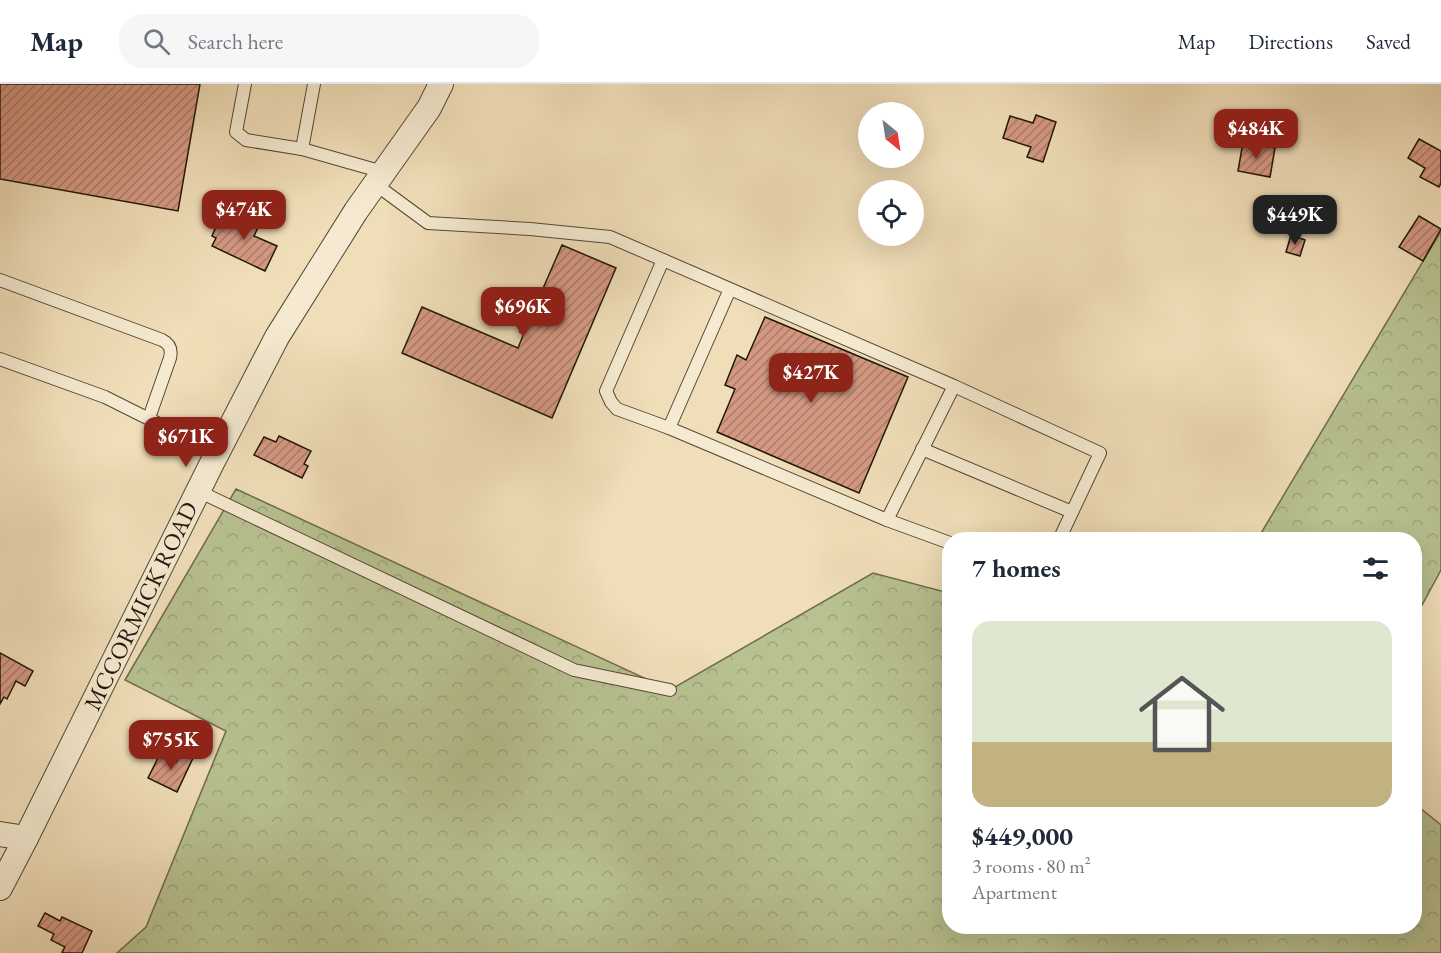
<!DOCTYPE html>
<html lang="en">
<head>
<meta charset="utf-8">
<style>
  :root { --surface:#fff; --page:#f6f6f7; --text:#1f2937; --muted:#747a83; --line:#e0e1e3; --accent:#8f2418 }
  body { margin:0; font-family:"EB Garamond",serif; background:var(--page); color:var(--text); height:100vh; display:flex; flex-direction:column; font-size:22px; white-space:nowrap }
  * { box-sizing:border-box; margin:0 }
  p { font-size:20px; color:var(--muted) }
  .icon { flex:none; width:33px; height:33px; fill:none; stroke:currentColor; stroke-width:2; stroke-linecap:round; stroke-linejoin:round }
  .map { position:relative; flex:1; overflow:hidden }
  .drawer { position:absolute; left:942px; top:448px; width:480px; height:402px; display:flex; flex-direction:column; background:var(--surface); border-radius:24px; box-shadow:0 6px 24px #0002 }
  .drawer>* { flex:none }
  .needle { width:39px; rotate:150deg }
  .buttons { position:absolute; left:858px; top:18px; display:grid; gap:12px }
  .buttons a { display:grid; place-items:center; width:66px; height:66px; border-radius:50%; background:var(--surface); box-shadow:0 6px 24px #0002; font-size:30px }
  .price { position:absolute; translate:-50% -51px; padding:0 14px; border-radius:12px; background:var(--accent); color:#fff; font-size:20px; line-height:39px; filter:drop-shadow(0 2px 3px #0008) }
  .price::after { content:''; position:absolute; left:50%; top:36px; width:18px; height:14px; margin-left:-9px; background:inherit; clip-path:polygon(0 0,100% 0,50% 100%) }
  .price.selected { background:#222; color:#fff }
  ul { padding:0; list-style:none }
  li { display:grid; align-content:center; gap:12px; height:318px; padding:0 30px }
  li+li { border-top:2px solid var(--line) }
  li span { display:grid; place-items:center; height:186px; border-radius:18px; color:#555 }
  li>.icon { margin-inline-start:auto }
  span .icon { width:108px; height:108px; fill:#fffc; stroke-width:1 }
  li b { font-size:26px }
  h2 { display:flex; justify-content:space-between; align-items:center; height:72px; padding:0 30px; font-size:26px }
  header { display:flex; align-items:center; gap:36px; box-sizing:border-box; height:84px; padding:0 30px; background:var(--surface); border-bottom:2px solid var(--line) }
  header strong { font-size:28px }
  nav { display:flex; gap:33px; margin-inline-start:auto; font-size:21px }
  .search { width:420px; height:54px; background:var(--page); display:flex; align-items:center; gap:15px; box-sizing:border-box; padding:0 21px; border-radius:24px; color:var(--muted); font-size:22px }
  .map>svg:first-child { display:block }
  .forest { fill:url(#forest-crowns); stroke:#6c6c4c; stroke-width:1.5 }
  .building { fill:url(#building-hatch); stroke:#201609; stroke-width:1.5 }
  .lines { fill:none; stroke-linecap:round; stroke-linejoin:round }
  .lane-casing { stroke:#544835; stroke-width:14 }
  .street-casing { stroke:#544835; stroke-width:26 }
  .lane { stroke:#f5ead1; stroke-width:12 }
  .street { stroke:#f5ead1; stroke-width:24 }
  .labels { text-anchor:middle; stroke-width:4.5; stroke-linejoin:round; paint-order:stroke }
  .street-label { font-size:24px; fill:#201609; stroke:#f5ead1 }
</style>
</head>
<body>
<header>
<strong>Map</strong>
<div class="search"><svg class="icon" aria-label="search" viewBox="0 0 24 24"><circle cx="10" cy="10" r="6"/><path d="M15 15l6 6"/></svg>Search here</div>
<nav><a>Map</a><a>Directions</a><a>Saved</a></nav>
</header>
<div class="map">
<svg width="1441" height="869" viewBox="0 0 1441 869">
  <defs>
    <pattern id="forest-crowns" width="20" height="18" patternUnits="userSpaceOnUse" patternTransform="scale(1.5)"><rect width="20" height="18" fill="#b8c190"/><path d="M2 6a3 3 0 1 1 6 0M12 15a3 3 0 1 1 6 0" fill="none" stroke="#9ea57b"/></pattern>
    <pattern id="building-hatch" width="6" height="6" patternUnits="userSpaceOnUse" patternTransform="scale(1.5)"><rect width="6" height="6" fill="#d59983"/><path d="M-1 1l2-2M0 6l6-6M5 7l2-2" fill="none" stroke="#ac7c69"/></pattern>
  </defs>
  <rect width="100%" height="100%" fill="#f0deb8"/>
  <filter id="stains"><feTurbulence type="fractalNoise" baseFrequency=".00333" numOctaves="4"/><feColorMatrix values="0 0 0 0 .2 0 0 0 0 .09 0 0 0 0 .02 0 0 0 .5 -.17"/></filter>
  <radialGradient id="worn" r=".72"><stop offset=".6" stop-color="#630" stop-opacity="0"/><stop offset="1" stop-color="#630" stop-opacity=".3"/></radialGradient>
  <!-- forest -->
  <g class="forest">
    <path d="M1441,147V486L1415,534L1414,456H1257Z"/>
    <path d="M236,405L670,606L873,489L949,509L950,843H1414L1415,720L1441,741V869H117L146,843L226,647L125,596Z"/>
  </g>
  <!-- building -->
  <g class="building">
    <path d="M0,0H200L178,127L0,95Z"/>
    <path d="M1036,31L1056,38L1043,78L1027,73L1031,63L1003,54L1010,32L1033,39Z"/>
    <path d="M1419,55L1441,67V99L1439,103L1420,93L1425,84L1408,74Z"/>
    <path d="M1243,58L1275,64L1270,93L1238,87Z"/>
    <path d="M246,125L257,131L255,134L261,137L254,152L277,162L265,187L212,162L216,154L212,152L219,136L233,143L240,128L244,131Z"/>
    <path d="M1419,132L1441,145L1423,177L1399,163Z"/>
    <path d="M1291,151L1305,156L1300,172L1286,168Z"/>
    <path d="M562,161L616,184L552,334L402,269L422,223L518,264L524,249L520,248L526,233L530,234Z"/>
    <path d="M765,233L908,293L859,409L717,348L735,305L725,301L737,271L746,276Z"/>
    <path d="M279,352L311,367L304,380L308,382L302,394L254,371L264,353L276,358Z"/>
    <path d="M0,569L33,587L25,602L16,597L7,615L4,613L0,620Z"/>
    <path d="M180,668L193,674L177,708L148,694L160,670L176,678Z"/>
    <path d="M45,829L60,837L62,833L92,847L82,869H65L62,868L65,863L51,856L54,850L38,842Z"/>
  </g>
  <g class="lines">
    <!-- lane casing -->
    <g class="lane-casing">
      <g id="lane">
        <path d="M245,0L236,48L246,56L302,65"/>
        <path d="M314,0L302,65L383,88"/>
        <path d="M375,100L428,139L530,145L610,153L954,302L887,436L669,344L730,205"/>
        <path d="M663,176L606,307L611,318L617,325L669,344"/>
        <path d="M0,196L162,256C170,260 172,265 170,274L149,334"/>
        <path d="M0,275L105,313L217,369"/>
        <path d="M954,302L1100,369L1059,456"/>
        <path d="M922,365L1072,428"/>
        <path d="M198,407L574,586L670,606"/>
        <path d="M887,436L950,459"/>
      </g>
    </g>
    <!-- street casing -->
    <g class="street-casing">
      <g id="street">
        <path d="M0,750L26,754"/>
        <path d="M0,804L26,754L212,379L277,253L356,127L429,24L441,0"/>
      </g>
    </g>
    <!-- lane -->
    <use href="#lane" class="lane"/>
    <!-- street -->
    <use href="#street" class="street"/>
  </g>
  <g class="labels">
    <!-- street labels -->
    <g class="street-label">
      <text transform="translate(141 522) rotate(-64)" y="8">MCCORMICK ROAD</text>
    </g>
  </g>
  <rect width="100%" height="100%" filter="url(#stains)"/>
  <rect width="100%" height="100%" fill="url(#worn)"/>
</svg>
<div class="buttons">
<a><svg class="needle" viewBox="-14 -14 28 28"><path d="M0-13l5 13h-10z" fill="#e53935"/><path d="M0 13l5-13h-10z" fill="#747a83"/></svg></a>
<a><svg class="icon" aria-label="locate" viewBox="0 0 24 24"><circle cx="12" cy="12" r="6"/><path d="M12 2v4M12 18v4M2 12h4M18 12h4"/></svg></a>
</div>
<b class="price" style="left:1256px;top:76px">$484K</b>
<b class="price" style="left:244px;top:157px">$474K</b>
<b class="price selected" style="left:1295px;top:162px">$449K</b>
<b class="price" style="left:523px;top:254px">$696K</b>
<b class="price" style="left:811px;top:320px">$427K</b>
<b class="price" style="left:186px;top:384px">$671K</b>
<b class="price" style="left:171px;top:687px">$755K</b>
<section class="drawer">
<h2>7 homes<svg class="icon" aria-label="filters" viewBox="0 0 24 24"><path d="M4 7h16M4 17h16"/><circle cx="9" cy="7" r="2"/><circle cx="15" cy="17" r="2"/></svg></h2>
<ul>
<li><span style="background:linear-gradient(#dfe7d0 65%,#c2b280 0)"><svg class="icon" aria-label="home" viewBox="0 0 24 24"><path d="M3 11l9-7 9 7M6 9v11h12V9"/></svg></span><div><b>$449,000</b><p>3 rooms · 80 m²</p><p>Apartment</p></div></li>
</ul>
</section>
</div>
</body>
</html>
